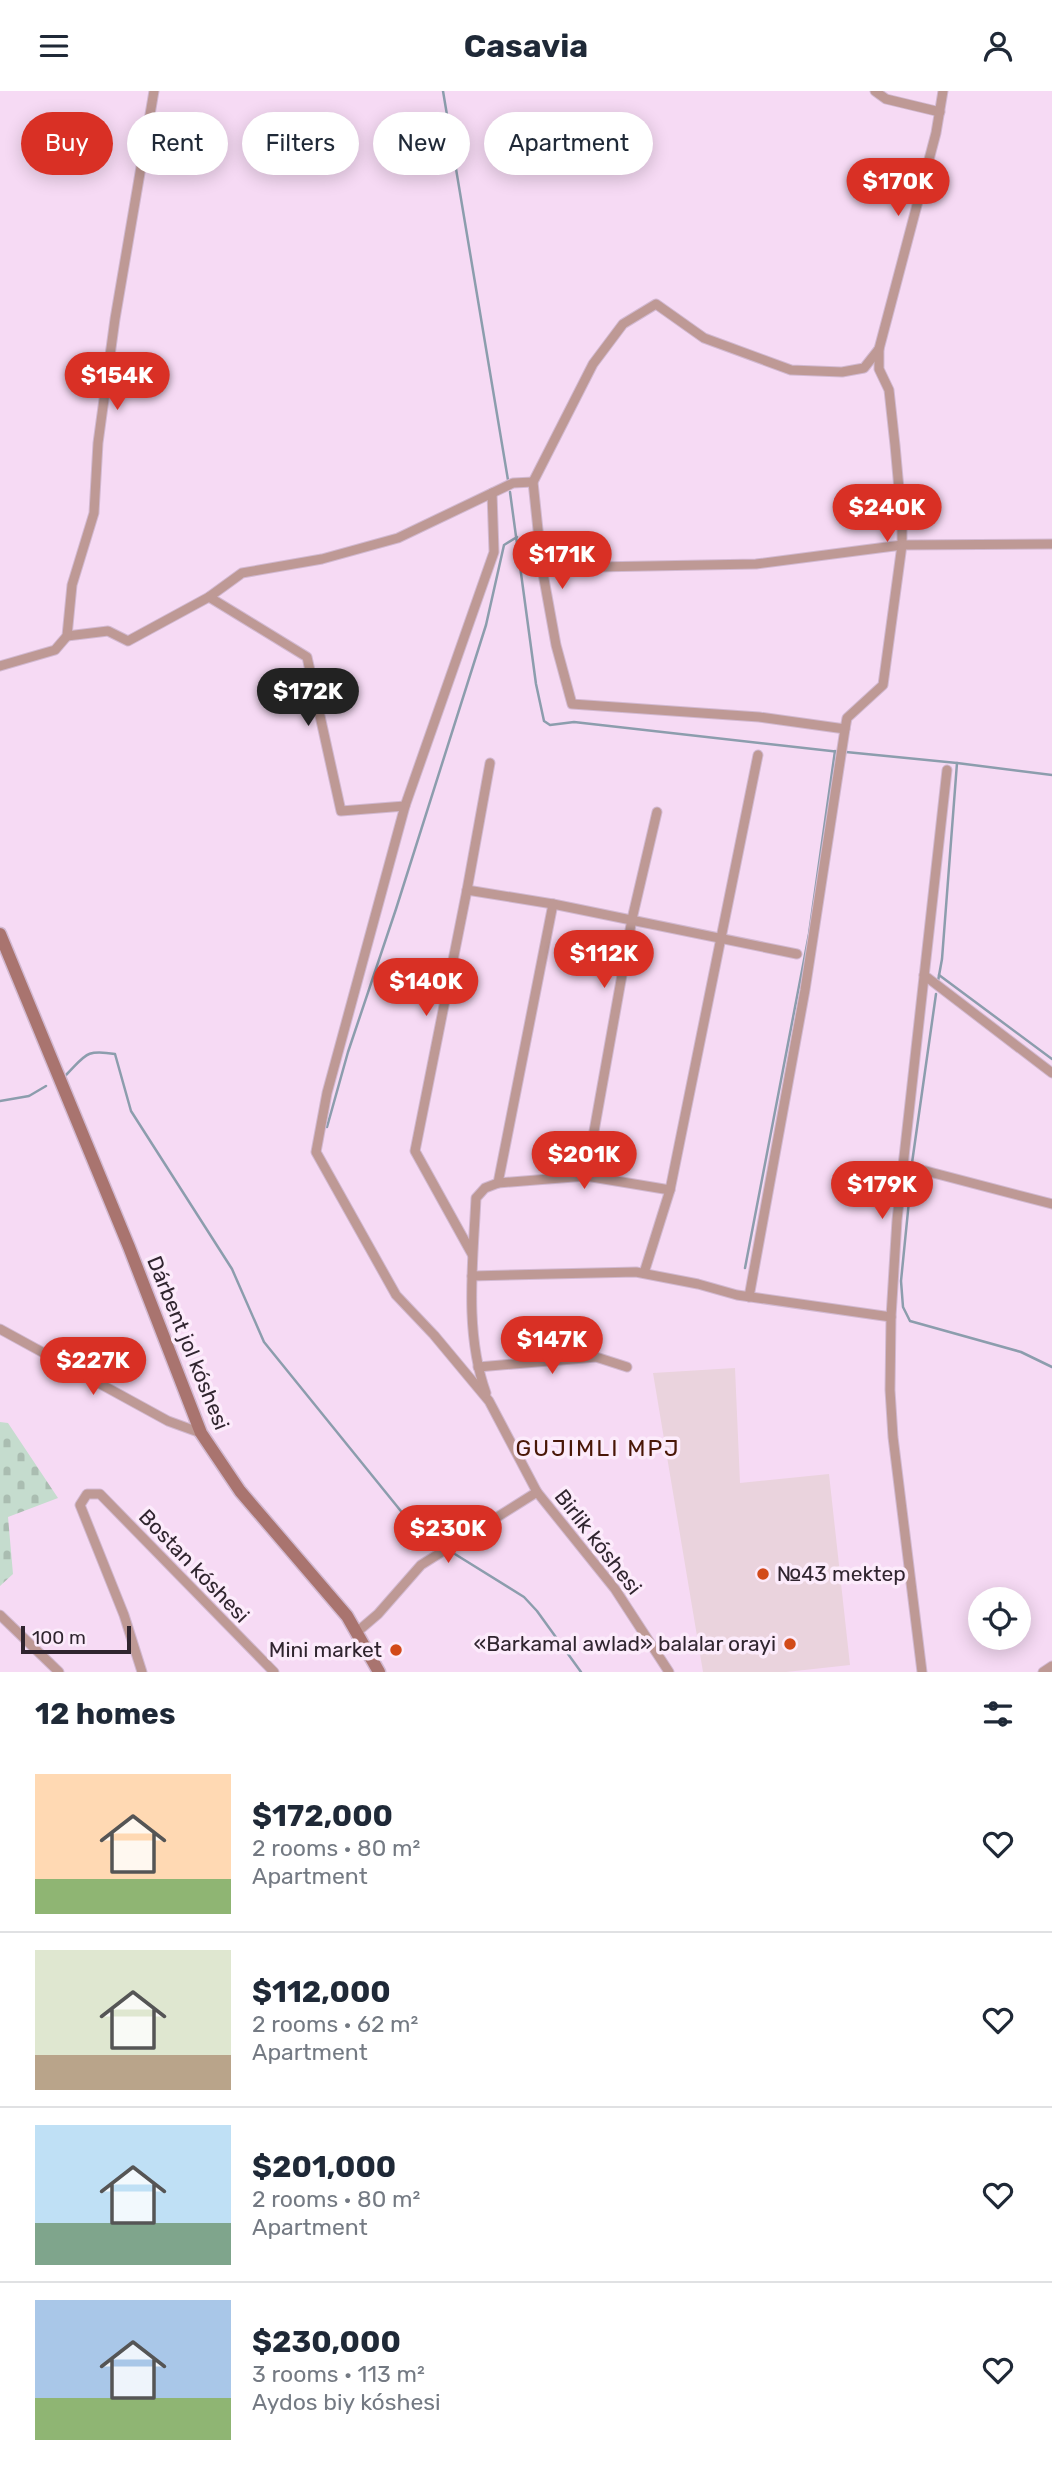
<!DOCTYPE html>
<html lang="en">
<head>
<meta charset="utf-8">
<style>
  :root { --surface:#fff; --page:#f2f2f3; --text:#1f2937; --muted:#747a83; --line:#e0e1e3; --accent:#d93025 }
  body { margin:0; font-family:Rubik,sans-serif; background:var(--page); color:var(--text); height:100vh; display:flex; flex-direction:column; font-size:26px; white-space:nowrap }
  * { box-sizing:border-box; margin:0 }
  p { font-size:23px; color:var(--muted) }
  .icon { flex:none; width:38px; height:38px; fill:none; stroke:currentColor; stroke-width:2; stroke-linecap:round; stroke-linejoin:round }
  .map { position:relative; height:1581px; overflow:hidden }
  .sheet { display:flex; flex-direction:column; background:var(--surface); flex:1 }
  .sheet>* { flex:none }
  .top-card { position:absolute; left:21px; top:21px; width:700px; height:63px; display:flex; gap:14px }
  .controls { position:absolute; left:968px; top:1496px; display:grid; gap:14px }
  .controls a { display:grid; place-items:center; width:63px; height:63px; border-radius:50%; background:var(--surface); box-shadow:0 4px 18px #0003; font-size:35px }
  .scale { position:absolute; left:21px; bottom:18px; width:110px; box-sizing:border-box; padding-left:7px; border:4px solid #30252f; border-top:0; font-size:19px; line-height:24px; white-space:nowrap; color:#30252f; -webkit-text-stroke:5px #fcebfb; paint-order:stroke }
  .price { position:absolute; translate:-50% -60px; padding:0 16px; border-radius:24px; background:var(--accent); color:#fff; font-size:23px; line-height:46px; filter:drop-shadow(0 2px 4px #0008) }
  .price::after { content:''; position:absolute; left:50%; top:42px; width:21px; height:16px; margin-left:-10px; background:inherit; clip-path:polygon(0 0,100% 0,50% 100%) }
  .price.selected { background:#222; color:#fff }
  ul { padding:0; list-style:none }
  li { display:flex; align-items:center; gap:21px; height:175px; padding:0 35px }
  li+li { border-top:2px solid var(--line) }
  li span { display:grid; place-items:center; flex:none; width:196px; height:140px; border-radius:0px; color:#555 }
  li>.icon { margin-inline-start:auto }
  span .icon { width:84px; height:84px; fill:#fffc; stroke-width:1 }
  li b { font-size:30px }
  h2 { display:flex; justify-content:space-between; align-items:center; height:84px; padding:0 35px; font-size:30px }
  .tag { padding:0 24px; border-radius:32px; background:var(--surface); box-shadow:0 4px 18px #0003; font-size:24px; line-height:63px }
  .tag.selected { background:var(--accent); color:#fff }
  header { display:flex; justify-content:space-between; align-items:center; height:91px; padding:0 35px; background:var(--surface); font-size:32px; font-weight:700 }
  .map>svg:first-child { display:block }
  .education { fill:#ead3dd }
  .cemetery { fill:url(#cemetery-stones) }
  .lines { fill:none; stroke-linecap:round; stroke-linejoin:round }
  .stream { stroke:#8c9dad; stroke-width:2.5 }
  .minor-casing { stroke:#d2b9d1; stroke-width:11 }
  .secondary-casing { stroke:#d2b9d1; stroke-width:15 }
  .minor { stroke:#be9995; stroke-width:9 }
  .secondary { stroke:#a9746f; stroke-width:12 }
  .poi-dot { fill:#d24a19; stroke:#fcebfb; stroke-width:2.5 }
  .labels { text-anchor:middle; stroke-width:7; stroke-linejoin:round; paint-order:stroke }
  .street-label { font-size:21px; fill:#30252f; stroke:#fcebfb }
  .poi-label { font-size:21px; fill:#30252f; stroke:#fcebfb; text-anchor:end }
  .neighbourhood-label { font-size:23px; letter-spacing:2px; fill:#491707; stroke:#fcebfb }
</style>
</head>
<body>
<header><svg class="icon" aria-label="menu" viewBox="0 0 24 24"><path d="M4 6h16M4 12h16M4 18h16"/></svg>Casavia<svg class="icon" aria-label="person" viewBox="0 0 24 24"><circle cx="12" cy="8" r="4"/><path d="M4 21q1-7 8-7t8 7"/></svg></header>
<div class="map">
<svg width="1052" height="1581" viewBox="0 0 1052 1581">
  <defs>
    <pattern id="cemetery-stones" width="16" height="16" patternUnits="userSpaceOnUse" patternTransform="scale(1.75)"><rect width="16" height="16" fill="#c5dcce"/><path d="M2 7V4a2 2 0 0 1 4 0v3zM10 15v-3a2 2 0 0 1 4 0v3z" fill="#aabdb1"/></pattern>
  </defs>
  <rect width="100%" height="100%" fill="#f6daf4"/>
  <!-- education -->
  <path class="education" d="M735,1277L740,1392L829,1383L850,1574L786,1581H703L653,1282Z"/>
  <!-- cemetery -->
  <path class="cemetery" d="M0,1331L8,1332L58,1407L8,1426L13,1483L0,1495Z"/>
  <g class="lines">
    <!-- stream -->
    <g class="stream">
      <path d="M443,0L508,389"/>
      <path d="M510,401L536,593L544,630L550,634L574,631L840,661"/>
      <path d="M846,661L957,672L1052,684"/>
      <path d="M939,884L1052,968"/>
      <path d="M938,890L942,868L957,672"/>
      <path d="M66,984C86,964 85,958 115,963L131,1020L232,1178L264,1251L413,1435L440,1453"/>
      <path d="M0,1010L29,1005L46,995"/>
      <path d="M327,1036L348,961L396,818L486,534L504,454L517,446"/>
      <path d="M912,1072L936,903"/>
      <path d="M912,1080L901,1190L903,1216L910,1230L1021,1261L1052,1276"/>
      <path d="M745,1177L809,843L835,660"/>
      <path d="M450,1460L524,1506L537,1520L581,1581"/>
    </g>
    <!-- minor casing -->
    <g class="minor-casing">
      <g id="minor">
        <path d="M875,0L886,8L940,21"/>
        <path d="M492,402L494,461L405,715L327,1002L316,1061L396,1204L434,1244L489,1310L537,1401L615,1498L669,1581"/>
        <path d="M542,477L756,473L902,454L1052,453"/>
        <path d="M209,506L307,566L341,720L405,715"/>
        <path d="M67,545L108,540L128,550L209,506L242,482L322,468L398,447L513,392L533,391"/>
        <path d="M0,575L55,559L67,545L72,494L94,422L98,352L115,228L154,0"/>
        <path d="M845,638L759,626L572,613L556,554L542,477L533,391L593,273L623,233L656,213L704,247L791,279L842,281L864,277L879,258"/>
        <path d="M467,799L553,813L797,863"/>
        <path d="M924,884L1052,982"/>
        <path d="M903,1074L1052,1113"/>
        <path d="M586,1085L632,828L657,721"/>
        <path d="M498,1092L586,1085L670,1099"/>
        <path d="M472,1163L415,1060L467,799L490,672"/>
        <path d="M644,1182L670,1099L758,664"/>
        <path d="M472,1185L636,1181L698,1193L737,1204L891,1226"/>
        <path d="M749,1206L805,899L845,638L847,627L883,594L902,454V431L895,354L889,299L879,278V258L936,42L943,0"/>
        <path d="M0,1238L168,1330L201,1342"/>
        <path d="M478,1276L596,1266L627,1276"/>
        <path d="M486,1302C464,1241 473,1171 476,1107L485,1097L498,1092L553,813"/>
        <path d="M0,1524L59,1581"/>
        <path d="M357,1541L378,1523L421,1474L537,1401"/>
        <path d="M142,1581L124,1524L80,1414L87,1403H100L274,1581"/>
        <path d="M922,1581L893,1346L890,1299L891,1226L897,1129L947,679"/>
        <path d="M1043,1581L1052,1575"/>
      </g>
    </g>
    <!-- secondary casing -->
    <g class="secondary-casing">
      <path id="secondary" d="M0,843L129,1156L201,1342L240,1400L347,1525L379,1581"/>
    </g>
    <!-- minor -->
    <use href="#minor" class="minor"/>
    <!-- secondary -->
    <use href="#secondary" class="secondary"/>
  </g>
  <!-- markers -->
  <g class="poi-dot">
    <circle cx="763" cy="1483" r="7"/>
    <circle cx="790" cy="1553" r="7"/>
    <circle cx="396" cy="1559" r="7"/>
  </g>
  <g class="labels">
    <!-- street labels -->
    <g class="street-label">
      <text transform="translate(188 1252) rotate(68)" y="7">Dárbent jol kóshesi</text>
      <text transform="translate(598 1451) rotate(52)" y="7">Birlik kóshesi</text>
      <text transform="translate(194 1475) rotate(46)" y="7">Bostan kóshesi</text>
    </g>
    <!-- poi labels -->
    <g class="poi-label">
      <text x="777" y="1490" text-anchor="start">№43 mektep</text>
      <text x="776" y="1560">«Barkamal awlad» balalar orayi</text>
      <text x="382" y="1566">Mini market</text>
    </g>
    <!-- neighbourhood labels -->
    <g class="neighbourhood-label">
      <text x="598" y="1365">GUJIMLI MPJ</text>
    </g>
  </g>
</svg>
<div class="controls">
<a><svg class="icon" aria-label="locate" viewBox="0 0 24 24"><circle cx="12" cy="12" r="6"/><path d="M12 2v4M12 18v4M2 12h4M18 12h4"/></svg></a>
</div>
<div class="scale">100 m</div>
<b class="price" style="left:898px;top:127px">$170K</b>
<b class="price" style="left:117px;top:321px">$154K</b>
<b class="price" style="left:887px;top:453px">$240K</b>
<b class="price" style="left:562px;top:500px">$171K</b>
<b class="price selected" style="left:308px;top:637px">$172K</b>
<b class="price" style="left:604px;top:899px">$112K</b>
<b class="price" style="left:426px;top:927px">$140K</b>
<b class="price" style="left:584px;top:1100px">$201K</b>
<b class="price" style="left:882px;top:1130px">$179K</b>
<b class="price" style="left:552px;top:1285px">$147K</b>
<b class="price" style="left:93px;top:1306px">$227K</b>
<b class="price" style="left:448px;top:1474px">$230K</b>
<div class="top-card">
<a class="tag selected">Buy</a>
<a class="tag">Rent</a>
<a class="tag">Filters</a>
<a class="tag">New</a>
<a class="tag">Apartment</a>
</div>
</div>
<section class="sheet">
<h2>12 homes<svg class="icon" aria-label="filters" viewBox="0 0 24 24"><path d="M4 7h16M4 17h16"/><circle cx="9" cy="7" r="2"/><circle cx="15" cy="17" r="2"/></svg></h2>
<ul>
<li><span style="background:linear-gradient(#ffd9b3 75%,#8fb573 0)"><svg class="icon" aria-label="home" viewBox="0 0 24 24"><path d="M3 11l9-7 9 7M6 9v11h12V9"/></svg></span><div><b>$172,000</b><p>2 rooms · 80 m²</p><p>Apartment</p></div><svg class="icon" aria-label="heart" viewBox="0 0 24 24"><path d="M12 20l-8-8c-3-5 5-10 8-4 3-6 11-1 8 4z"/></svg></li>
<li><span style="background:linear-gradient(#dfe7d0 75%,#b9a48a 0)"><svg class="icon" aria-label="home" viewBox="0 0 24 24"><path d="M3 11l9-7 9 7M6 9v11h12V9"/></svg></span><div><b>$112,000</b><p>2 rooms · 62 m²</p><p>Apartment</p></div><svg class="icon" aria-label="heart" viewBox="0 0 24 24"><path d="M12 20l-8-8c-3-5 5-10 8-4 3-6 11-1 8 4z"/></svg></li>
<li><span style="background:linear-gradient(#bfe0f5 70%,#7fa58c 0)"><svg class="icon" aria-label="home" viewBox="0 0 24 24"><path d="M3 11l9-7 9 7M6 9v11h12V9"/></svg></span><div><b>$201,000</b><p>2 rooms · 80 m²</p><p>Apartment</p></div><svg class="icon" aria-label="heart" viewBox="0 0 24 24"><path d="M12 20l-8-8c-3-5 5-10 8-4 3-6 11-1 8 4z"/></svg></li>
<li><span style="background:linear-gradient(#a9c7e8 70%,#8fb573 0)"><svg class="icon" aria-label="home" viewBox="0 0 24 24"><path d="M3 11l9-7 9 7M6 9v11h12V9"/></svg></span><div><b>$230,000</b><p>3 rooms · 113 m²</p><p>Aydos biy kóshesi</p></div><svg class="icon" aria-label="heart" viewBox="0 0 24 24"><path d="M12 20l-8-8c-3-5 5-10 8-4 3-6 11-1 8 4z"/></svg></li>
</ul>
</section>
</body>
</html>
